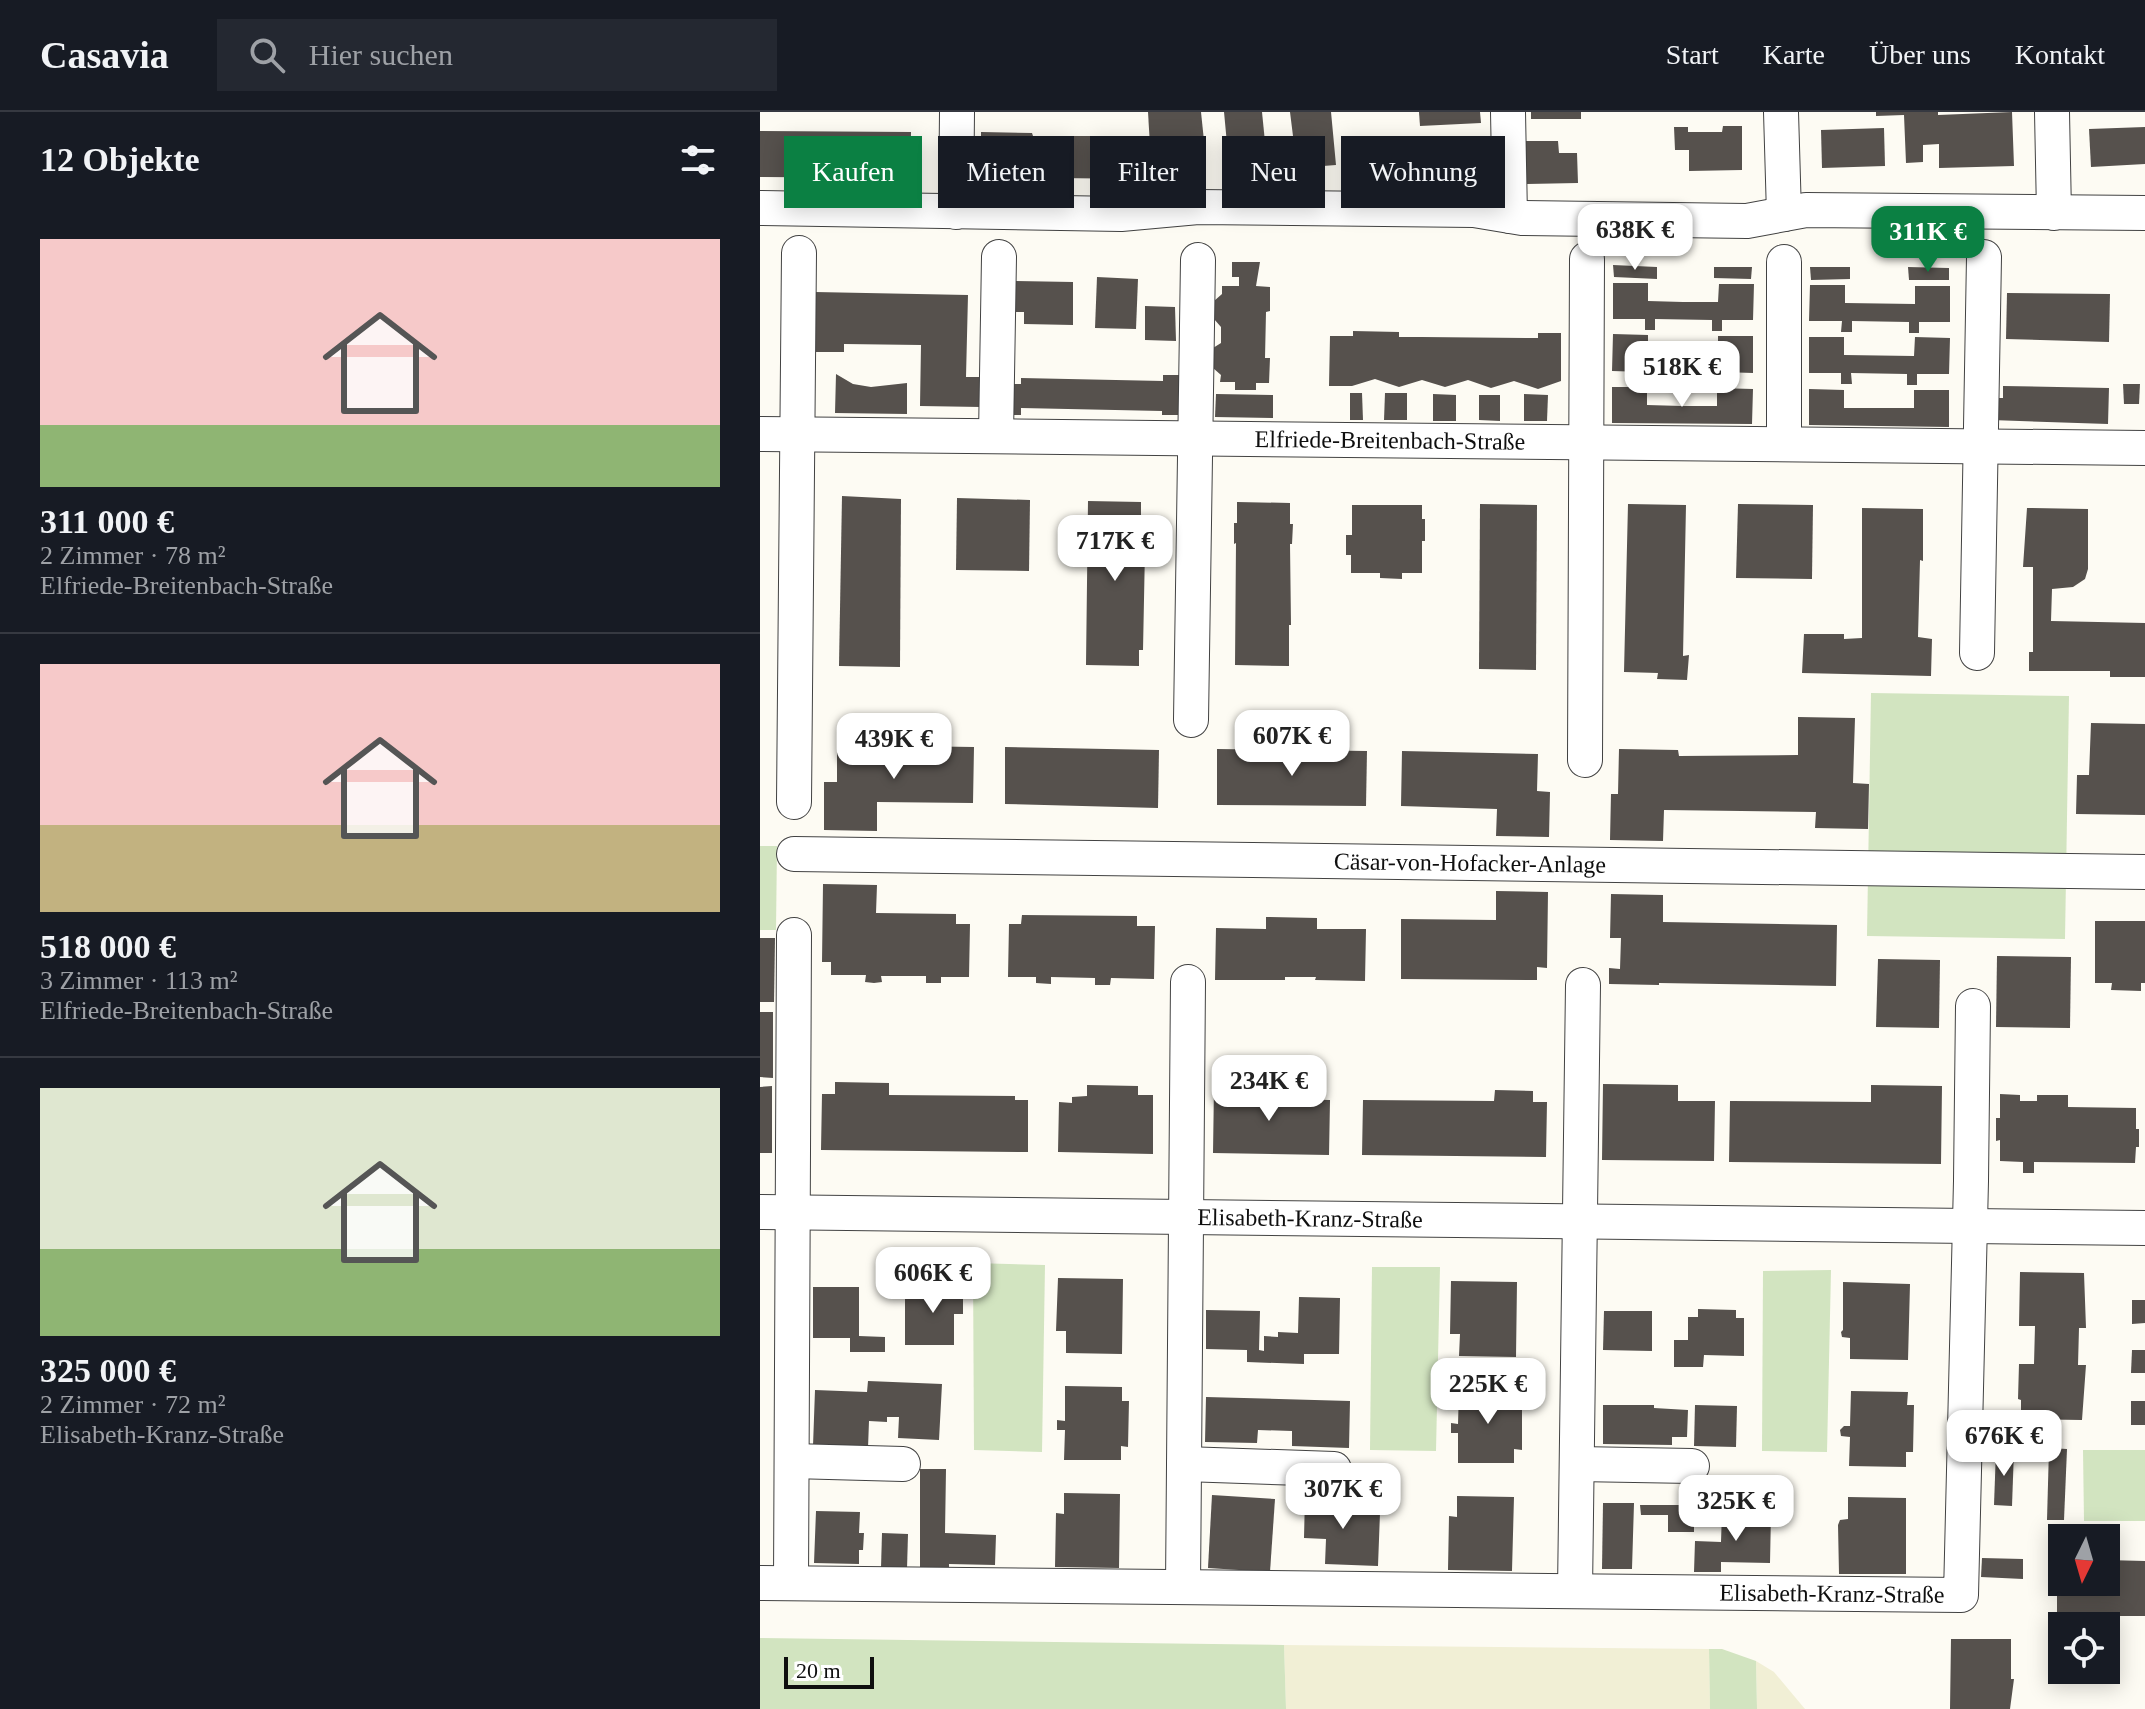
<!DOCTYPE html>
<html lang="de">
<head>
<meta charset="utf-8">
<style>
  :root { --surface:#171b24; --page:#242831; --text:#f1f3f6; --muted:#9ea1a6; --line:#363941; --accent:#0b8043 }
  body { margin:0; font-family:Georgia,serif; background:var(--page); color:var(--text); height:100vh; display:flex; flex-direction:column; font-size:30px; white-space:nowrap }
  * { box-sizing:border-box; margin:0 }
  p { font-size:26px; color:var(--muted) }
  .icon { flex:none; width:44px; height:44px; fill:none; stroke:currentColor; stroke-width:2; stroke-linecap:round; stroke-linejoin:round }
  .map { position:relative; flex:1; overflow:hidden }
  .side { display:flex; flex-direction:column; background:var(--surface); width:760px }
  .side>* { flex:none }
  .guide { position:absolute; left:24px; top:24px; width:760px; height:72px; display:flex; gap:16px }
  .needle { width:52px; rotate:185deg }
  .controls { position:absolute; left:1288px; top:1412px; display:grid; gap:16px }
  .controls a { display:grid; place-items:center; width:72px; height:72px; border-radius:0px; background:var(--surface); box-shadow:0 4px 20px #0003; font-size:40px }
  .scale { position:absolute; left:24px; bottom:20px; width:90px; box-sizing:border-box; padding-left:8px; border:4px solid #0f0f0f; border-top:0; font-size:22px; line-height:28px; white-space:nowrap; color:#0f0f0f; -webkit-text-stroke:6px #fff; paint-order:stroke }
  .price { position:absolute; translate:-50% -68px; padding:0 18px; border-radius:16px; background:#fff; color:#222; font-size:26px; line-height:52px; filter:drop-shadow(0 2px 4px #0008) }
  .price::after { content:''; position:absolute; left:50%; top:48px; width:24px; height:18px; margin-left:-12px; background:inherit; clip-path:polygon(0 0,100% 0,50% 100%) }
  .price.current { background:var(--accent); color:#fff }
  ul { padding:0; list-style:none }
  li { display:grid; align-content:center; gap:16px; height:424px; padding:0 40px }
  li+li { border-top:2px solid var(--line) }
  li span { display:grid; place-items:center; height:248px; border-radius:0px; color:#555 }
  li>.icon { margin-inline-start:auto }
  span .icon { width:144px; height:144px; fill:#fffc; stroke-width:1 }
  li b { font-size:34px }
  h2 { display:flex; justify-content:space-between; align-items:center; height:96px; padding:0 40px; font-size:34px }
  .tag { padding:0 28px; border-radius:0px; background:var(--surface); box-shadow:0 4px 20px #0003; font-size:28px; line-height:72px }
  .tag.current { background:var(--accent); color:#fff }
  header { display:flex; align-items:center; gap:48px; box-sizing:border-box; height:112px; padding:0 40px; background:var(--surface); border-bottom:2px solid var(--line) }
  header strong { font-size:38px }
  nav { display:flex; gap:44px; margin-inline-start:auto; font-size:28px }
  .search { width:560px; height:72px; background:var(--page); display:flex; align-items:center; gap:20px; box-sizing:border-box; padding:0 28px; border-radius:0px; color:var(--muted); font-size:30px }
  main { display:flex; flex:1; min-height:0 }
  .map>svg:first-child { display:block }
  .farmland { fill:#f1efd5 }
  .green { fill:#d2e4c0 }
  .building { fill:#56514d }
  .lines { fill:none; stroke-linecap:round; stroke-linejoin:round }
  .minor-casing { stroke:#424242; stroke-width:36 }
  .minor { stroke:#fff; stroke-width:34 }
  .labels { text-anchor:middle; stroke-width:8; stroke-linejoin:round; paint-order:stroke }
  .street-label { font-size:24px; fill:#0f0f0f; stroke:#fff }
</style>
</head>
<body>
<header>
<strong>Casavia</strong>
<div class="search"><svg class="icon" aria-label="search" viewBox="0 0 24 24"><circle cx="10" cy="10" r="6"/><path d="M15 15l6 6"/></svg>Hier suchen</div>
<nav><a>Start</a><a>Karte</a><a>Über uns</a><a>Kontakt</a></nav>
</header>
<main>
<section class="side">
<h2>12 Objekte<svg class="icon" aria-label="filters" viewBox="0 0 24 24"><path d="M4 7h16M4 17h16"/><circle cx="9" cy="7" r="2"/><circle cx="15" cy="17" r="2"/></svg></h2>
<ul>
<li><span style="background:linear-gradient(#f6c9c9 75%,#8fb573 0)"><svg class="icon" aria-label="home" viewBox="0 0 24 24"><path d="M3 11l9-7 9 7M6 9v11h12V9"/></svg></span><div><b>311 000 €</b><p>2 Zimmer · 78 m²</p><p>Elfriede-Breitenbach-Straße</p></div></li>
<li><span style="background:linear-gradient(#f6c9c9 65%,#c2b280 0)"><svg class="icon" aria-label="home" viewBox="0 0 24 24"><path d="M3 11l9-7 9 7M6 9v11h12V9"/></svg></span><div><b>518 000 €</b><p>3 Zimmer · 113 m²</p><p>Elfriede-Breitenbach-Straße</p></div></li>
<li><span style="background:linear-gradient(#dfe7d0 65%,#8fb573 0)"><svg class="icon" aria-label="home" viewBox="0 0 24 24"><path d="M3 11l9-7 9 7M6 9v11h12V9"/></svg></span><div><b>325 000 €</b><p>2 Zimmer · 72 m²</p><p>Elisabeth-Kranz-Straße</p></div></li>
</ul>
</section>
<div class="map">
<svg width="1385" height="1597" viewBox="0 0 1385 1597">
  <rect width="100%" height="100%" fill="#fdfbf3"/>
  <!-- farmland -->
  <g class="farmland">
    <path d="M524,1533L949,1537L950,1597H526Z"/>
    <path d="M996,1549L1014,1560L1045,1597H997Z"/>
  </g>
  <!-- green -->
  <g class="green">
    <path d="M1111,581L1309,584L1305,827L1107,824Z"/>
    <path d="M0,734H17L16,818H0Z"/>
    <path d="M213,1151L285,1153L282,1340L214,1338Z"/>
    <path d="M612,1155H680L676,1339L610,1338Z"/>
    <path d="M1071,1158L1067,1340L1002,1339L1003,1159Z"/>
    <path d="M1323,1338H1385V1409H1324Z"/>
    <path d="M0,1526L524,1533L526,1597H0Z"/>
    <path d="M949,1537H962L996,1549L997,1597H950Z"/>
  </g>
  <!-- building -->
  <g class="building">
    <path d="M388,0H441L446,48L391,51Z"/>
    <path d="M464,0H502L507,50L469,53Z"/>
    <path d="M530,0H571L576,53L537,56Z"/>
    <path d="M659,0H720L721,11L660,14Z"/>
    <rect x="771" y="0" width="50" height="7"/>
    <path d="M1116,0H1178V3L1252,0L1254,54L1179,56V32L1163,33V50L1146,51L1144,3L1116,4Z"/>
    <path d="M963,14H982V58L929,59V38H915L914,15H928V20H962Z"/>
    <path d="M1385,15V52L1331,55L1329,17Z"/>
    <path d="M1124,16L1125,54L1062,56L1061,18Z"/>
    <path d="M0,19L151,20L150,66L0,65Z"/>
    <path d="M221,20L272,21L273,24H365L364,41H380V67L221,65Z"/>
    <path d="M721,27L722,69L649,72L647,29Z"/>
    <path d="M765,29H798L799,41H817L818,71L767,72Z"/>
    <path d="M472,150H500L496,174L510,175V199L506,200L505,246H510L509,271H496V278H475V270H460L461,263L453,256V236L461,231V215L454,207V189L462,182V174H479V165H472Z"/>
    <path d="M853,153L897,155V167L854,165Z"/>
    <path d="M954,155H992L991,167L954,166Z"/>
    <path d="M1050,155H1090V167L1051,168Z"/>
    <path d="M1148,155L1189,156V168H1149Z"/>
    <path d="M337,165L378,167L376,217L335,216Z"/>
    <path d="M251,169L313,170V213L264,212V200H251Z"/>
    <path d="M853,171H888V189L923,190H958L959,172H994L993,208H962V219H952V208L895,207V218H885V207H853Z"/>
    <path d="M1050,173H1085V191L1155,192V174H1190V210H1159V221H1149V210L1092,209V220H1081L1082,209H1049Z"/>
    <path d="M55,180L208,183L206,265H221V295L160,294L161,233L84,232V240H54Z"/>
    <path d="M1247,181L1350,182L1349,230L1246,227Z"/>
    <path d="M385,194L415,195L416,229L385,228Z"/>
    <path d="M593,219L639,220V225H662L778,226V221H801V269L778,277L754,269L731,276L708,268L685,275L662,268L639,275L615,267L592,274H569L570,224H593Z"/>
    <path d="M853,222L888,223V241L923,242H958V224H993V261L962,260V271H952V260H896L895,270H885V260L852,259Z"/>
    <path d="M1049,225H1084V243L1154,244L1155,225L1190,226L1189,262H1157V273H1147V262L1091,261L1092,272H1081V261H1049Z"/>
    <path d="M76,262L93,272L111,275L147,271V302L75,301Z"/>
    <path d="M403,263H419V303H402V299L261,296V303H247L248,272H261V266L403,269Z"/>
    <path d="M1363,272H1380L1379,292H1364Z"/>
    <path d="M1243,274L1349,276L1348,312L1231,308L1230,286H1243Z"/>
    <path d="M852,275H887V293L922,294H957V276L993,277L992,312L852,311Z"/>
    <path d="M1049,277L1084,278V296H1154V278H1189V315L1049,313Z"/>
    <path d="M590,281H602L603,308H590Z"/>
    <path d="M625,281H647V308H624Z"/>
    <path d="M456,282L513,283V306L455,305Z"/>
    <path d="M673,282L696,283V309H673Z"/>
    <path d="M764,282L788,283L787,309H764Z"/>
    <path d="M719,283H740V309L719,308Z"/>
    <path d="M82,384L141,387L140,555L79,554Z"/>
    <path d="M197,386L270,388L269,459L196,458Z"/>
    <path d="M328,389L381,390V405H385V437L383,538H379V554L326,553Z"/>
    <path d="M477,390L530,391V412H533L532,432H530L531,513H529V554L475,553L476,431L474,432V411H477Z"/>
    <path d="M720,392L777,393L776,558L719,557Z"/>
    <path d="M868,392L926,393L923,544L929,543L927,568L897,567L898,561L864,560Z"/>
    <path d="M978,392L1053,393L1052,467L976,466Z"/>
    <path d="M592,393H662V407H665V429H662V461H642V467L620,466V461H591V443H586V423H592Z"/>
    <path d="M1102,396L1163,397V449L1160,448L1158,525L1172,527L1171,564L1042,561L1044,522H1084V527L1102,526Z"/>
    <path d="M1267,396L1328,397V457L1325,467L1313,475L1292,477L1291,509L1385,511V565H1350V559H1269V540H1273V455H1263Z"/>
    <path d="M1038,605L1095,606L1093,671L1109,672L1108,717L1055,716L1056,700L904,698L903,729L850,728L851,682H858L859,637L918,638L919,644L1038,643Z"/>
    <path d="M1331,611L1385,612V703L1316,702L1317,663H1329Z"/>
    <path d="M77,633L214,635L213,691L117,690V719L64,718V670H77Z"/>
    <path d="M245,635L399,638L398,696L245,692Z"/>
    <path d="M457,637L607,639L606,694L457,693Z"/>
    <path d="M642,639L778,642L777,679L790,680L789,725L736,724L737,697L641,694Z"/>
    <path d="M63,772L117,773L116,801L196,802V812H210L209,865H181V871H166V864H121L122,870L114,871L105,870L106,863H71V850H62Z"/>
    <path d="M736,779L788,780L787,856L777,855V868L641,867V807L736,808Z"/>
    <path d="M851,782L903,783V810L1077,813L1076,874L899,871V873L849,872V856L860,857L861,826H850Z"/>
    <path d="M262,803L377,804V814H395L394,867L351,866L350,873H335V866L291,865V872L276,871V865H248L249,812H261Z"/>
    <path d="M506,805L557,806V817H606L605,869L555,868L556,865H525V868H455L456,816L506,817Z"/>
    <path d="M1335,809H1385V871H1381V879L1351,878L1352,871H1335Z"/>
    <path d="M0,826H15L14,890H0Z"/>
    <path d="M1237,844L1311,845L1310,916L1236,915Z"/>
    <path d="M1118,847L1180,848L1179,916L1116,915Z"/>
    <path d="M0,900H13V966L0,965Z"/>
    <path d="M75,970L129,971V983L255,984V988H268V1040L61,1038L62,982H75Z"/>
    <path d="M843,972L918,973V989H955L954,1049L842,1048Z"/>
    <path d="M327,973L378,974V983H393V1042L298,1040L299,990L312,991V985L327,984Z"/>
    <path d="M1111,973L1182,974L1181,1052L969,1050L970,989L1111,990Z"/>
    <path d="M12,974V1041H0V975Z"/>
    <path d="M454,974L521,975V987L570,988L569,1043L453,1041Z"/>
    <path d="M735,978L773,979V990H787L786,1045L602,1043L603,988L734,989Z"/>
    <path d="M1240,982L1260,983V989H1277V983H1308V995L1376,996V1017H1379V1035H1376L1375,1051L1274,1050V1061H1263V1050L1240,1049V1028L1236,1029V1006H1240Z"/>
    <path d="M1260,1160L1324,1161L1326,1216H1319L1318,1253H1326L1322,1308L1261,1307V1288L1258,1287L1259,1252H1274L1275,1214H1259Z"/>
    <path d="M298,1166L363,1167L362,1242L306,1241V1219H296Z"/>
    <path d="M186,1169H203V1202H194V1233H145V1178H186Z"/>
    <path d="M691,1169L757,1170L756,1245L699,1244L700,1222H690Z"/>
    <path d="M1083,1170L1150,1172L1148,1248L1090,1247V1226L1082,1225L1081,1220L1083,1218Z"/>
    <path d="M53,1175H99V1224L125,1225V1240H90V1226H53Z"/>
    <path d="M539,1185L580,1186L579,1242H544V1252L487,1250V1238L446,1237V1198L500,1199L499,1238L504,1239V1224L518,1225V1220L538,1221Z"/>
    <path d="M1372,1188H1385V1211L1372,1212Z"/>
    <path d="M938,1197L976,1198V1206H984V1244L944,1243L943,1255H914V1228H928V1205H938Z"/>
    <path d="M844,1199H892V1239L843,1238Z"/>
    <path d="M1372,1238H1385V1261H1371Z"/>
    <path d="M108,1269L182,1272L179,1328L138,1326L139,1305H127V1310L109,1309L108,1336L53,1334L55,1278L107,1280Z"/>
    <path d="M305,1274L362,1275V1289H369L368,1335L361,1334V1348H304L305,1318H297V1308L305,1309Z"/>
    <path d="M699,1277L755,1278V1292H762V1338L754,1337V1351H698V1321H691V1311L698,1312Z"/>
    <path d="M1091,1279L1148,1280L1147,1293H1154L1153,1340H1146V1355L1089,1354L1090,1325L1081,1324L1080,1318L1084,1314H1090Z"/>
    <path d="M446,1285L590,1289L589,1336L532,1334V1319L498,1318L497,1331L445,1330Z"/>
    <rect x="1371" y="1289" width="14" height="24"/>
    <path d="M843,1293H894V1296L928,1298L927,1325H912V1333L843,1332Z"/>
    <path d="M935,1293L977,1294L976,1335L934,1334Z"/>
    <path d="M1289,1336L1307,1337L1304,1408H1287Z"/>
    <path d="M1236,1338H1254L1252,1394L1234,1393Z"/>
    <path d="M160,1357H186L185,1421L236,1423L235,1453L189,1452V1455H160Z"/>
    <path d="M304,1381L360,1382L359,1456L295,1455L296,1401L304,1402Z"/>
    <path d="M452,1383L515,1387L510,1460L448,1456Z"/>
    <path d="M545,1384L593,1386V1401H620L618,1454L565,1452L566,1427L544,1426Z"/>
    <path d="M697,1384L754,1385L752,1459L688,1458L689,1404L697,1405Z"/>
    <path d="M1088,1385L1146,1386V1462H1079L1078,1413L1080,1408L1088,1407Z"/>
    <path d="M843,1391H874L872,1457H842Z"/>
    <path d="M880,1393H934V1420H908V1403H881Z"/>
    <path d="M56,1399L100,1400L99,1421H104L103,1438H99V1452L54,1451Z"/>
    <path d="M962,1400L1011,1402L1010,1451L961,1450V1460H934L935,1429L961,1430Z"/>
    <path d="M122,1421L148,1422L147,1457L121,1456Z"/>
    <path d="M1222,1446L1263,1447V1467L1221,1465Z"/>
    <path d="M1297,1448H1302V1470H1346V1448L1385,1449V1504H1350L1349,1570H1300V1558H1346V1514H1301V1503H1297Z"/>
    <path d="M1191,1527H1251V1567H1254L1250,1597H1190Z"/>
  </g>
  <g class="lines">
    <!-- minor casing -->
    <g class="minor-casing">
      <g id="minor">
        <path d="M748,0L750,104"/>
        <path d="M1021,0L1024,102"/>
        <path d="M1292,0L1294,101"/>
        <path d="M0,96L361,102L438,95L714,98L762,106L987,109L1046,98L1385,101"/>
        <path d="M196,100L197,0"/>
        <path d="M1024,150V332"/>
        <path id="s1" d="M0,322L1385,336"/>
        <path d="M236,323L239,145"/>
        <path d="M1217,541L1224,145"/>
        <path d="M431,608L438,148"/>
        <path d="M825,648L827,147"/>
        <path d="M34,690L39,141"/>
        <path id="s2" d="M34,742L1385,760"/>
        <path id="s3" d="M0,1100L1385,1116"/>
        <path d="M32,1349L143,1352"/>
        <path d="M424,1352L574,1357"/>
        <path d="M817,1352L932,1354"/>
        <path id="s4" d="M0,1471L1201,1483L1211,1069L1213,894"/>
        <path d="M31,1471L34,823"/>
        <path d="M423,1475L428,870"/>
        <path d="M815,1479L823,873"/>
      </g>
    </g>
    <!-- minor -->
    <use href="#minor" class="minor"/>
  </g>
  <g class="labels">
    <!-- street labels -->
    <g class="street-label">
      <text dy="8" stroke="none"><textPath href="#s1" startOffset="630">Elfriede-Breitenbach-Straße</textPath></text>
      <text dy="8" stroke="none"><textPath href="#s2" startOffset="676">Cäsar-von-Hofacker-Anlage</textPath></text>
      <text dy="8" stroke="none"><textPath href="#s3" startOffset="550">Elisabeth-Kranz-Straße</textPath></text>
      <text dy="8" stroke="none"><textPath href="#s4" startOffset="1072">Elisabeth-Kranz-Straße</textPath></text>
    </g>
  </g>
</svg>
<div class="controls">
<a><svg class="needle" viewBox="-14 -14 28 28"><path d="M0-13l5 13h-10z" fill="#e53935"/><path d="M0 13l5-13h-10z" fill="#9ea1a6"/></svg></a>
<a><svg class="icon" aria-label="locate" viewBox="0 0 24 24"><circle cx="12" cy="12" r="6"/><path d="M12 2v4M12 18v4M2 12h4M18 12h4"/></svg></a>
</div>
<div class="scale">20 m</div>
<b class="price" style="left:875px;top:160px">638K €</b>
<b class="price current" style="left:1168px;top:162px">311K €</b>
<b class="price" style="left:922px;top:297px">518K €</b>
<b class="price" style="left:355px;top:471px">717K €</b>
<b class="price" style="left:532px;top:666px">607K €</b>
<b class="price" style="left:134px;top:669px">439K €</b>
<b class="price" style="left:509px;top:1011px">234K €</b>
<b class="price" style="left:173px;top:1203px">606K €</b>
<b class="price" style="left:728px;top:1314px">225K €</b>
<b class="price" style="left:1244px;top:1366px">676K €</b>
<b class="price" style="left:583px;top:1419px">307K €</b>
<b class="price" style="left:976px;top:1431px">325K €</b>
<div class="guide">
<a class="tag current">Kaufen</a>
<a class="tag">Mieten</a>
<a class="tag">Filter</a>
<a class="tag">Neu</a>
<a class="tag">Wohnung</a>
</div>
</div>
</main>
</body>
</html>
